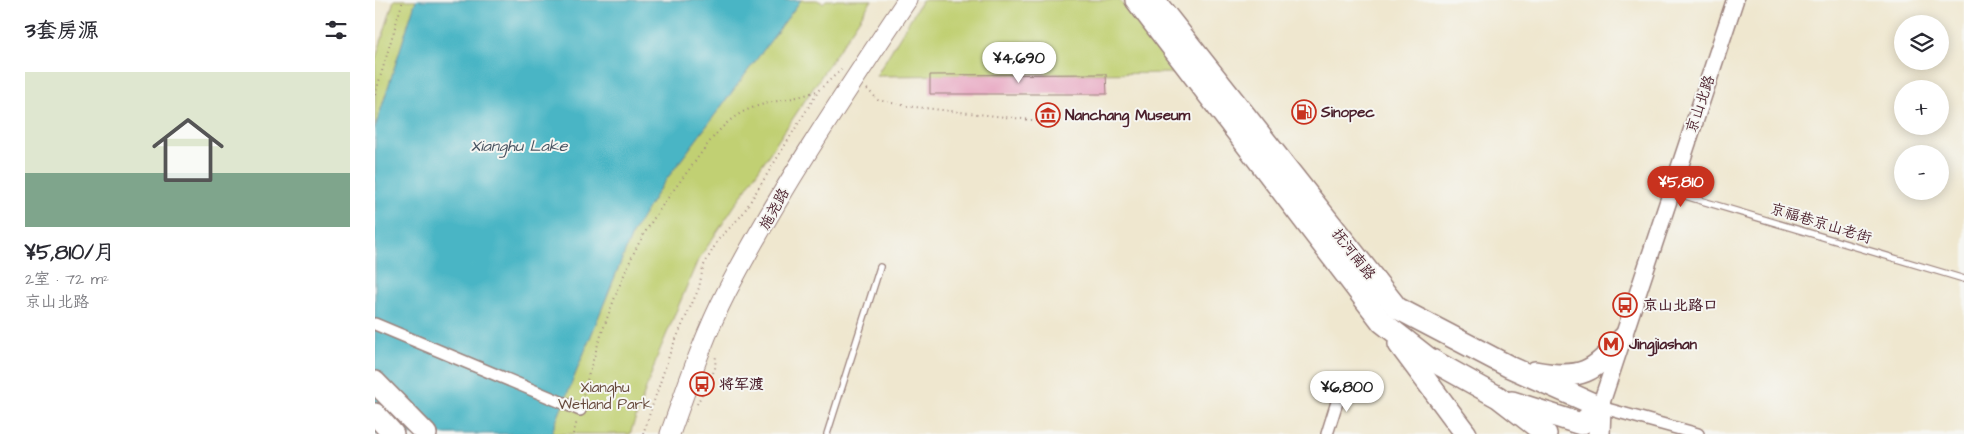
<!DOCTYPE html>
<html lang="zh">
<head>
<meta charset="utf-8">
<style>
  :root { --surface:#fff; --page:#f7f7f7; --text:#2b2b33; --muted:#7c7c81; --line:#e1e1e2; --accent:#c8321e }
  body { margin:0; font-family:"Architects Daughter","LXGW WenKai TC",sans-serif; background:var(--page); color:var(--text); height:100vh; display:flex; flex-direction:column; font-size:19px; white-space:nowrap }
  * { box-sizing:border-box; margin:0 }
  p { font-size:16px; color:var(--muted) }
  .icon { flex:none; width:28px; height:28px; fill:none; stroke:currentColor; stroke-width:2; stroke-linecap:round; stroke-linejoin:round }
  .map { position:relative; flex:1; overflow:hidden }
  .details { display:flex; flex-direction:column; background:var(--surface); width:375px }
  .details>* { flex:none }
  .buttons { position:absolute; left:1519px; top:15px; display:grid; gap:10px }
  .buttons a { display:grid; place-items:center; width:55px; height:55px; border-radius:50%; background:var(--surface); box-shadow:0 2px 12px #0003; font-size:25px }
  .price { position:absolute; translate:-50% -42px; padding:0 11px; border-radius:18px; background:#fff; color:#222; font-size:16px; line-height:32px; filter:drop-shadow(0 1px 2px #0008) }
  .price::after { content:''; position:absolute; left:50%; top:30px; width:15px; height:11px; margin-left:-8px; background:inherit; clip-path:polygon(0 0,100% 0,50% 100%) }
  .price.on { background:var(--accent); color:#fff }
  ul { padding:0; list-style:none }
  li { display:grid; align-content:center; gap:10px; height:265px; padding:0 25px }
  li+li { border-top:1px solid var(--line) }
  li span { display:grid; place-items:center; height:155px; border-radius:0px; color:#555 }
  li>.icon { margin-inline-start:auto }
  span .icon { width:90px; height:90px; fill:#fffc; stroke-width:1 }
  li b { font-size:21px }
  h2 { display:flex; justify-content:space-between; align-items:center; height:60px; padding:0 25px; font-size:21px }
  main { display:flex; flex:1; min-height:0 }
  .map>svg:first-child { display:block }
  .green { fill:#c1d073; stroke:#86784f }
  .water { fill:#48b5c5; stroke:#496a78 }
  .building { fill:#e7a3bf }
  .lines { fill:none; stroke-linecap:round; stroke-linejoin:round }
  .lane-casing { stroke:#9c837d; stroke-width:8 }
  .street-casing { stroke:#9c837d; stroke-width:14 }
  .secondary-casing { stroke:#9c837d; stroke-width:19 }
  .primary-casing { stroke:#9c837d; stroke-width:21 }
  .highway-casing { stroke:#9c837d; stroke-width:24 }
  .path { stroke:#9c837d; stroke-width:2; stroke-dasharray:1 4; stroke-linecap:butt }
  .lane { stroke:#fff; stroke-width:5.5 }
  .street { stroke:#fff; stroke-width:11 }
  .secondary { stroke:#fff; stroke-width:16 }
  .primary { stroke:#fff; stroke-width:19 }
  .highway { stroke:#fff; stroke-width:21 }
  .labels { text-anchor:middle; stroke-width:4; stroke-linejoin:round; paint-order:stroke }
  .street-label { font-size:15px; fill:#4a1f2b; stroke:#f6f6f2 }
  .poi-label { font-size:15px; font-weight:bold; fill:#4a1f2b; stroke:#f6f6f2; text-anchor:start }
  .park-label { font-size:15px; fill:#684b3d; stroke:#f6f6f2 }
  .water-label { font-size:16px; font-style:italic; fill:#495461; stroke:#f6f6f2 }
</style>
</head>
<body>
<main>
<section class="details">
<h2>3套房源<svg class="icon" aria-label="filters" viewBox="0 0 24 24"><path d="M4 7h16M4 17h16"/><circle cx="9" cy="7" r="2"/><circle cx="15" cy="17" r="2"/></svg></h2>
<ul>
<li><span style="background:linear-gradient(#dfe7d0 65%,#7fa58c 0)"><svg class="icon" aria-label="home" viewBox="0 0 24 24"><path d="M3 11l9-7 9 7M6 9v11h12V9"/></svg></span><div><b>¥5,810/月</b><p>2室 · 72 m²</p><p>京山北路</p></div></li>
</ul>
</section>
<div class="map">
<svg width="1589" height="434" viewBox="0 0 1589 434">
  <rect width="100%" height="100%" fill="#f6f6f2"/>
  <filter id="ink" filterUnits="userSpaceOnUse"><feTurbulence type="fractalNoise" baseFrequency=".02" numOctaves="2"/><feDisplacementMap in="SourceGraphic" scale="10" xChannelSelector="R" yChannelSelector="G"/><feConvolveMatrix kernelMatrix="1 2 1 2 8 2 1 2 1" color-interpolation-filters="sRGB"/></filter>
  <filter id="wash" filterUnits="userSpaceOnUse"><feTurbulence type="fractalNoise" baseFrequency=".0096" numOctaves="4" result="noise"/><feDisplacementMap in="SourceGraphic" scale="20" xChannelSelector="R" yChannelSelector="G"/><feGaussianBlur stdDeviation="1.12" result="paint"/><feColorMatrix in="noise" values="0 0 0 0 0 0 0 0 0 0 0 0 0 0 0 0 0 1.4 0 .05"/><feComposite in="paint" operator="in"/></filter>
  <g filter="url(#wash)">
    <rect width="100%" height="100%" fill="#efe7cf"/>
    <!-- green -->
    <g class="green">
      <path d="M19,0H41L0,128V61Z"/>
      <path d="M426,0H442L448,3L451,0H497L322,262L284,352L255,434H176L258,232L285,188Z"/>
      <path d="M547,0H744L806,73L501,76Z"/>
    </g>
    <!-- water -->
    <path class="water" d="M41,0H426L285,188L258,232L176,434H0V128Z"/>
    <g id="blocks">
      <!-- building -->
      <path class="building" d="M731,74L732,94H555V75Z"/>
    </g>
  </g>
  <g filter="url(#ink)">
    <use href="#blocks" fill-opacity="0" stroke="#9c837d" stroke-width="1"/>
    <g class="lines">
      <!-- lane casing -->
      <g class="lane-casing">
        <g id="lane">
          <path d="M1297,192L1589,279"/>
          <path d="M452,434L505,267"/>
        </g>
      </g>
      <!-- street casing -->
      <g class="street-casing">
        <g id="street">
          <path d="M0,324L205,410"/>
          <path d="M1225,407L1323,434"/>
          <path d="M952,434L968,383"/>
        </g>
      </g>
      <!-- secondary casing -->
      <g class="secondary-casing">
        <path id="secondary" d="M1225,407L1360,0"/>
      </g>
      <!-- primary casing -->
      <g class="primary-casing">
        <path id="primary" d="M295,434C312,387 328,338 351,293C404,191 468,96 532,0"/>
      </g>
      <!-- highway casing -->
      <g class="highway-casing">
        <g id="highway">
          <path d="M761,0L1007,322L1053,358L1123,397L1171,434"/>
          <path d="M779,0L1022,308L1135,367L1225,407L1224,434"/>
          <path d="M1024,344L1091,434"/>
          <path d="M1160,372C1207,380 1218,373 1248,338"/>
          <path d="M0,382L51,434"/>
          <path d="M1137,402L1206,424L1225,407L1223,413"/>
          <path d="M0,414L18,434"/>
        </g>
      </g>
      <!-- path -->
      <g class="path">
        <path d="M492,89L503,100L531,106L666,121"/>
        <path d="M0,95L28,0"/>
        <path d="M207,399C219,352 236,304 256,259C271,226 294,196 316,167C329,149 343,128 361,116C387,99 417,102 444,90"/>
        <path d="M322,404L340,369L341,354"/>
        <path d="M198,434L202,421"/>
        <path d="M268,434L296,350L324,288L328,267L343,240L367,215L444,90L468,68"/>
      </g>
      <!-- lane -->
      <use href="#lane" class="lane"/>
      <!-- street -->
      <use href="#street" class="street"/>
      <!-- secondary -->
      <use href="#secondary" class="secondary"/>
      <!-- primary -->
      <use href="#primary" class="primary"/>
      <!-- highway -->
      <use href="#highway" class="highway"/>
    </g>
  </g>
  <!-- icons -->
  <defs>
    <g id="fuel-ring" transform="scale(1.25)"><circle r="9.5" fill="#f6f6f2" stroke="#c8321e" stroke-width="1.5"/><path d="M-5.5-6h7V0h2V4h1.3V-2.5L3-4.5l.8-.8L6-3V5H2.5V1h-1V6h-7ZM-4.2-4.7v3.2H.2V-4.7Z" fill="#c8321e"/></g>
    <g id="museum-ring" transform="scale(1.25)"><circle r="9.5" fill="#f6f6f2" stroke="#c8321e" stroke-width="1.5"/><path d="M0-6L6-3V-2H-6V-3ZM-5-1h2V3h-2ZM-1-1h2V3h-2ZM3-1h2V3H3ZM-6 4H6V6H-6Z" fill="#c8321e"/></g>
    <g id="bus-ring" transform="scale(1.25)"><circle r="9.5" fill="#f6f6f2" stroke="#c8321e" stroke-width="1.5"/><path d="M-5-6H5V4H4V6H2V4H-2V6H-4V4H-5ZM-3.5-4V0h7V-4ZM-3.5 1.2v1.5H-2V1.2ZM2 1.2v1.5H3.5V1.2Z" fill="#c8321e"/></g>
    <g id="metro-ring" transform="scale(1.25)"><circle r="9.5" fill="#f6f6f2" stroke="#c8321e" stroke-width="1.5"/><path d="M-5.5 5V-5H-3L0 0L3-5H5.5V5H3V-.5L0 4L-3-.5V5Z" fill="#c8321e"/></g>
  </defs>
  <g fill-rule="evenodd">
    <use href="#fuel-ring" x="929" y="112"/>
    <use href="#museum-ring" x="673" y="115"/>
    <use href="#bus-ring" x="1250" y="305"/>
    <use href="#metro-ring" x="1236" y="344"/>
    <use href="#bus-ring" x="327" y="384"/>
  </g>
  <g class="labels">
    <!-- street labels -->
    <g class="street-label">
      <text transform="translate(1325 104) rotate(-71)" y="5">京山北路</text>
      <text transform="translate(399 209) rotate(-61)" y="5">施尧路</text>
      <text transform="translate(1446 223) rotate(17)" y="5">京福巷京山老街</text>
      <text transform="translate(979 254) rotate(52)" y="5">抚河南路</text>
    </g>
    <!-- poi labels -->
    <g class="poi-label">
      <text x="946" y="117">Sinopec</text>
      <text x="690" y="120">Nanchang Museum</text>
      <text x="1268" y="310">京山北路口</text>
      <text x="1254" y="349">Jingjiashan</text>
      <text x="344" y="389">将军渡</text>
    </g>
    <!-- park labels -->
    <g class="park-label">
      <text x="230" y="392">Xianghu<tspan x="230" dy="17">Wetland Park</tspan></text>
    </g>
    <!-- water labels -->
    <g class="water-label">
      <text x="144" y="151">Xianghu Lake</text>
    </g>
  </g>
</svg>
<div class="buttons">
<a><svg class="icon" aria-label="layers" viewBox="0 0 24 24"><path d="M12 4l9 5-9 5-9-5zM3 14l9 5 9-5"/></svg></a>
<a>+</a>
<a>−</a>
</div>
<b class="price" style="left:644px;top:84px">¥4,690</b>
<b class="price on" style="left:1306px;top:208px">¥5,810</b>
<b class="price" style="left:972px;top:413px">¥6,800</b>
</div>
</main>
</body>
</html>
